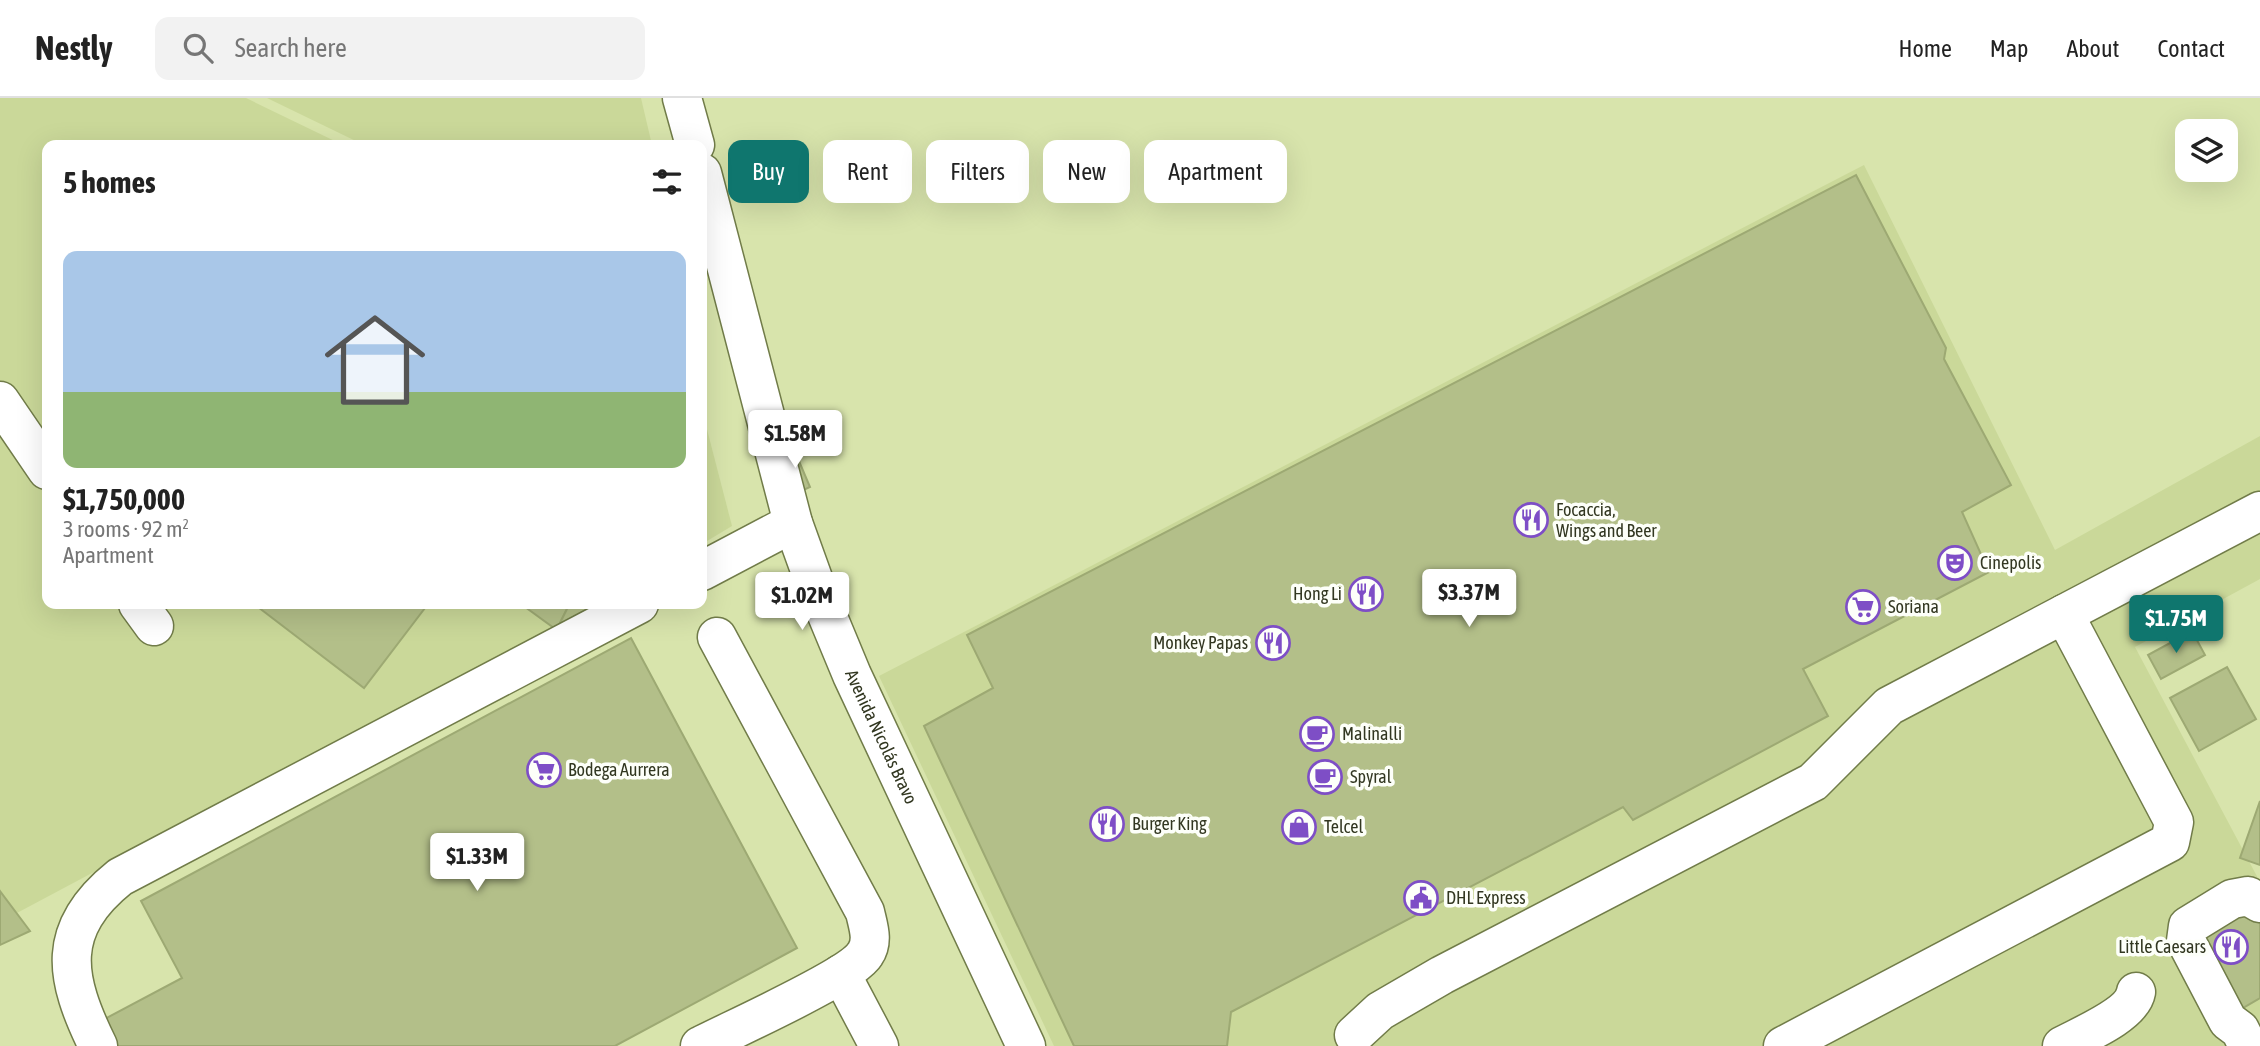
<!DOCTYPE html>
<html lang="en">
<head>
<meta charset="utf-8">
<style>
  :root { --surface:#fff; --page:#f2f2f2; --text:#222; --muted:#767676; --line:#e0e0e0; --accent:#0f766e }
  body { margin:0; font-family:"Asap Condensed",sans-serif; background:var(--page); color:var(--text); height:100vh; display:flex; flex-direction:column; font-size:26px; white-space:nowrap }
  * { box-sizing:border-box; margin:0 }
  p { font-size:23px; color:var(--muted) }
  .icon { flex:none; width:38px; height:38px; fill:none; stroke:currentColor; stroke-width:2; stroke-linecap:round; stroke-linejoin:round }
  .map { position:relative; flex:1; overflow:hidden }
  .side { position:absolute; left:42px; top:42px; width:665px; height:469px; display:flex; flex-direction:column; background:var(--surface); border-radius:14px; box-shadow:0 7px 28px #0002 }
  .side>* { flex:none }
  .hud { position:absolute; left:728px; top:42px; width:665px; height:63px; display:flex; gap:14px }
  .buttons { position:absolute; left:2175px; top:21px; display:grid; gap:14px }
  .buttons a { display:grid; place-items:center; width:63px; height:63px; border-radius:14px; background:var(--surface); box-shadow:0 7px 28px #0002; font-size:35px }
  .price { position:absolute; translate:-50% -60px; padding:0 16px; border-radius:7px; background:#fff; color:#222; font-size:23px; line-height:46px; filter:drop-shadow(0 2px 4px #0008) }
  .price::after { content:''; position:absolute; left:50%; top:42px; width:21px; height:16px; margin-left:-10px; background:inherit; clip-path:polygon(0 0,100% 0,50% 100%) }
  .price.selected { background:var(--accent); color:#fff }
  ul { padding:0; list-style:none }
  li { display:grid; align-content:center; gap:14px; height:371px; padding:0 21px }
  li+li { border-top:2px solid var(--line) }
  li span { display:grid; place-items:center; height:217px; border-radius:14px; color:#555 }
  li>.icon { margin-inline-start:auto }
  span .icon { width:126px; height:126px; fill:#fffc; stroke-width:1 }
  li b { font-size:30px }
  h2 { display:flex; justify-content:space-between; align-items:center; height:84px; padding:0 21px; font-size:30px }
  .chip { padding:0 24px; border-radius:14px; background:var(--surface); box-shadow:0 7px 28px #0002; font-size:24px; line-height:63px }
  .chip.selected { background:var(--accent); color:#fff }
  header { display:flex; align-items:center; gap:42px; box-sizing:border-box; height:98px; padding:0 35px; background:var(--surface); border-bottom:2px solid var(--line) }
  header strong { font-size:33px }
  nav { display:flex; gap:38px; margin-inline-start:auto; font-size:24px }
  .search { width:490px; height:63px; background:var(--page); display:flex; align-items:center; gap:18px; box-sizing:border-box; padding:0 24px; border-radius:14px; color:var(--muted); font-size:26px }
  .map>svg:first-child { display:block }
  .built { fill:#cad899 }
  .building { fill:#b3bf89; stroke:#9da973; stroke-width:2 }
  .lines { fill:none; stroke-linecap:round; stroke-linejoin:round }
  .minor-casing { stroke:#717c49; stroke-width:41 }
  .minor { stroke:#fff; stroke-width:38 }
  .labels { text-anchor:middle; stroke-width:7; stroke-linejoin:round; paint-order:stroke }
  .poi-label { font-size:18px; fill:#323721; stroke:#fdfff9; text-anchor:start }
  .street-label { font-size:18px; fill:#323721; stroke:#fdfff9 }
</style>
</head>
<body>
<header>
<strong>Nestly</strong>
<div class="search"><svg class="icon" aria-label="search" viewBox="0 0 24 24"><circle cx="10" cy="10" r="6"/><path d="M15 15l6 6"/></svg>Search here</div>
<nav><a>Home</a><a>Map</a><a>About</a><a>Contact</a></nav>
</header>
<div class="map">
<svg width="2260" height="948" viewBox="0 0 2260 948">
  <rect width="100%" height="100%" fill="#d8e4ac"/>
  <!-- built -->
  <g class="built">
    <path d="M0,0H246L343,47H47V506H597L0,824Z"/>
    <path d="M267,0H641L652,47H364Z"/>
    <path d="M1864,67L2055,452L2260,338V481L2135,549L2260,784V943L2253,948H1054L879,578Z"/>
    <path d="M702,312L732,428L702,446Z"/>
  </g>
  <!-- building -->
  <g class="building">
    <path d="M1856,77L1946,250L1944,261L2011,387L1962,414L1989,474L1803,571L1828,618L1633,722L1623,709L1231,914L1227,948H1074L924,628L993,590L967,537Z"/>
    <path d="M793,349L810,389L797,395L780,354Z"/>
    <path d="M254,506H428L364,590Z"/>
    <path d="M521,506H562L568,509L559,527L554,530Z"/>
    <path d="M562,506H597L559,527L568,509Z"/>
    <path d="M2192,533L2205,557L2161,581L2148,557Z"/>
    <path d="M631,540L797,850L615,948H111L99,924L182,880L141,803Z"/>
    <path d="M2227,569L2256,621L2199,653L2170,600Z"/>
    <path d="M2260,703V767L2240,760Z"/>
    <path d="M0,793L30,833L0,847Z"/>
    <path d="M2252,804L2260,820V900L2236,914L2192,830Z"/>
  </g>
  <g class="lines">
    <!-- minor casing -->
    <g class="minor-casing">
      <g id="minor">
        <path d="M682,0L695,47"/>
        <path id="s1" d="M702,75L793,425L820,500L852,577L1026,948"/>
        <path d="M0,303L47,372"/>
        <path d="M702,473L793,425"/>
        <path d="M138,506L154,528"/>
        <path d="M841,876L879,948"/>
        <path d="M1354,937L1380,913L1442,877L1813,684L1889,608L2260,413"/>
        <path d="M98,948C64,879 55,831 120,779L639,506"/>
        <path d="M700,948C731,932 851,879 865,856C874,843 868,828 865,814L717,539"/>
        <path d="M1783,948L2170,744L2174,724L2064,516"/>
        <path d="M2062,948C2082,937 2132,917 2136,894"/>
        <path d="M2248,948L2240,932L2228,923L2186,843L2188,828L2232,801L2248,798L2260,805"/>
      </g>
    </g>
    <!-- minor -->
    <use href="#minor" class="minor"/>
  </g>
  <!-- icons -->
  <defs>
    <g id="restaurant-ring" transform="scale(1.75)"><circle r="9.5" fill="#fdfff9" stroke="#7e4ec6" stroke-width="1.5"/><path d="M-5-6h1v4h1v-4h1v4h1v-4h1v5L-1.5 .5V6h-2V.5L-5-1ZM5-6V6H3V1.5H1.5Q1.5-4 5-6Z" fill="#7e4ec6"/></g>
    <g id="theatre-ring" transform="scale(1.75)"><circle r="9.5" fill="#fdfff9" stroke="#7e4ec6" stroke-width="1.5"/><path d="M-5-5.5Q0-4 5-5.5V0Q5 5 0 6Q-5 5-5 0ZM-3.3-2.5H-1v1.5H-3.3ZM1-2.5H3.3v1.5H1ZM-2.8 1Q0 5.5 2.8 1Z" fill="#7e4ec6"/></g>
    <g id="supermarket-ring" transform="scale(1.75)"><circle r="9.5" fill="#fdfff9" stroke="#7e4ec6" stroke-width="1.5"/><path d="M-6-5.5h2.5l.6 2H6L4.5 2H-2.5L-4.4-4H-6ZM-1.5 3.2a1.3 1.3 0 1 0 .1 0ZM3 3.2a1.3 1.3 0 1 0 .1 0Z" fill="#7e4ec6"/></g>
    <g id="cafe-ring" transform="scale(1.75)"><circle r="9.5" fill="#fdfff9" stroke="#7e4ec6" stroke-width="1.5"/><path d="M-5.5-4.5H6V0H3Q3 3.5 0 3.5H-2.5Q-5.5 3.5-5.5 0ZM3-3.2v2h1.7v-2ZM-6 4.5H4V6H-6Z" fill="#7e4ec6"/></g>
    <g id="shop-ring" transform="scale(1.75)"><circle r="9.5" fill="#fdfff9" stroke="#7e4ec6" stroke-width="1.5"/><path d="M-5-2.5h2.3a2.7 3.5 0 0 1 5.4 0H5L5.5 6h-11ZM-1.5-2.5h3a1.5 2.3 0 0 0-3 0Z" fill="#7e4ec6"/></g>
    <g id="civic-ring" transform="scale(1.75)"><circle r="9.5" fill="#fdfff9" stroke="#7e4ec6" stroke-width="1.5"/><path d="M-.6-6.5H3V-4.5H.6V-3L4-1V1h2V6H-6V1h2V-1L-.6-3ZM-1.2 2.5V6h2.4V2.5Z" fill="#7e4ec6"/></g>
  </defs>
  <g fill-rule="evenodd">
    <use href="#restaurant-ring" x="1531" y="422"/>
    <use href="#theatre-ring" x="1955" y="465"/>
    <use href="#restaurant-ring" x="1366" y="496"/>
    <use href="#supermarket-ring" x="1863" y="509"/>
    <use href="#restaurant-ring" x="1273" y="545"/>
    <use href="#cafe-ring" x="1317" y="636"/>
    <use href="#supermarket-ring" x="544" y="672"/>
    <use href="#cafe-ring" x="1325" y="679"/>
    <use href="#restaurant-ring" x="1107" y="726"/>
    <use href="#shop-ring" x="1299" y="729"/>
    <use href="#civic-ring" x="1421" y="800"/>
    <use href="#restaurant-ring" x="2231" y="849"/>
  </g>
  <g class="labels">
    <!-- poi labels -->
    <g class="poi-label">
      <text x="1556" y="418">Focaccia,<tspan x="1556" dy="21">Wings and Beer</tspan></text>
      <text x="1980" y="471">Cinepolis</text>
      <text x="1342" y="502" text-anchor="end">Hong Li</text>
      <text x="1888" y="515">Soriana</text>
      <text x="1248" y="551" text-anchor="end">Monkey Papas</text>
      <text x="1342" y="642">Malinalli</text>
      <text x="568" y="678">Bodega Aurrera</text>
      <text x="1350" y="685">Spyral</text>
      <text x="1132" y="732">Burger King</text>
      <text x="1324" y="735">Telcel</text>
      <text x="1446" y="806">DHL Express</text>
      <text x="2206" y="855" text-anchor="end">Little Caesars</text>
    </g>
    <!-- street labels -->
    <g class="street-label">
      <text dy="6" stroke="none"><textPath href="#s1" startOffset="593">Avenida Nicolás Bravo</textPath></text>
    </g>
  </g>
</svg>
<div class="buttons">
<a><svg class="icon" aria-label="layers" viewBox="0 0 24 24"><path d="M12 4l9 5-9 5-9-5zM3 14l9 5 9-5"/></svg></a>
</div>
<b class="price" style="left:795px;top:372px">$1.58M</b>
<b class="price" style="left:1469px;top:531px">$3.37M</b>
<b class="price" style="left:802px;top:534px">$1.02M</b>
<b class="price selected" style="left:2176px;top:557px">$1.75M</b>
<b class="price" style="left:477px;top:795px">$1.33M</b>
<div class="hud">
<a class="chip selected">Buy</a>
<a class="chip">Rent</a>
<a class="chip">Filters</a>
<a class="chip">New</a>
<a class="chip">Apartment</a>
</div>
<section class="side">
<h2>5 homes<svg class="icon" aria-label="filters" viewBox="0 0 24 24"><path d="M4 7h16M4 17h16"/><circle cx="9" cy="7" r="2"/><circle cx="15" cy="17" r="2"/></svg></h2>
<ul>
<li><span style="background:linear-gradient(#a9c7e8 65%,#8fb573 0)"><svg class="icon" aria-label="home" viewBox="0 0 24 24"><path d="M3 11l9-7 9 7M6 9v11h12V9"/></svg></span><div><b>$1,750,000</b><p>3 rooms · 92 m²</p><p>Apartment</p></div></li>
</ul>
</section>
</div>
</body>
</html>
